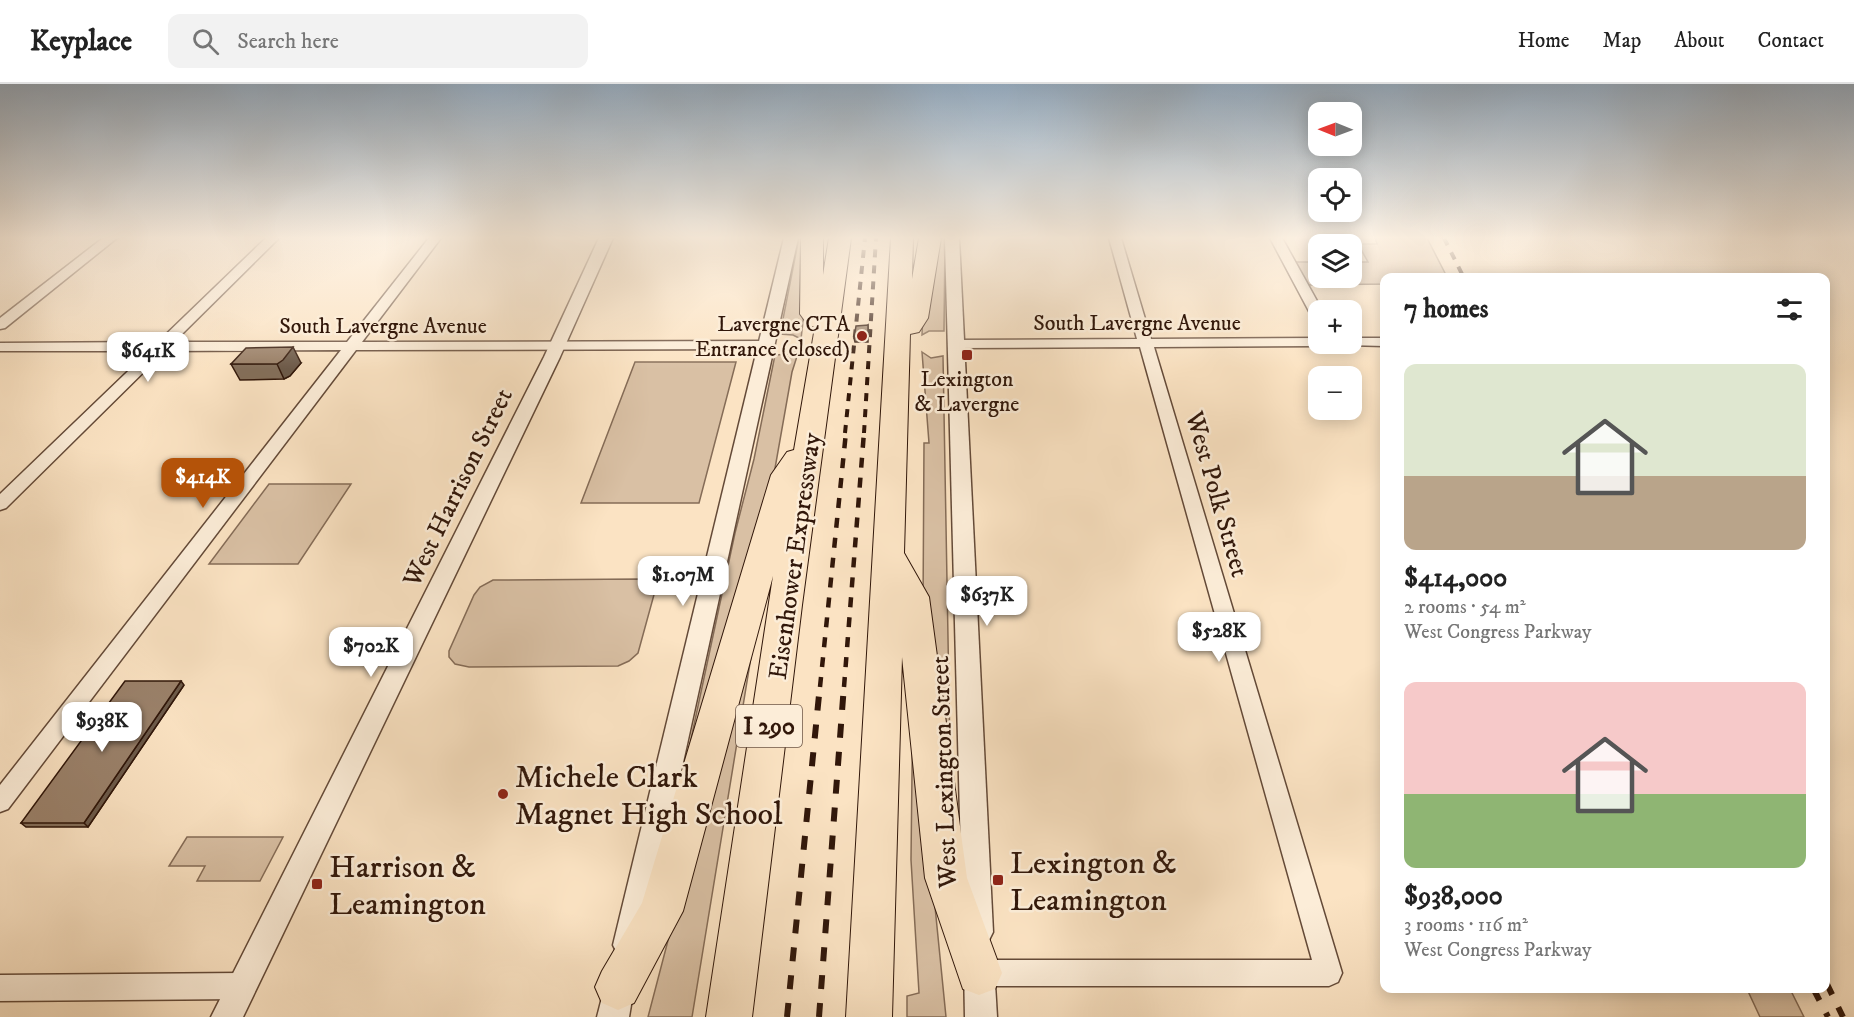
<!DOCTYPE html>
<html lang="en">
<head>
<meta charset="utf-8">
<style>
  :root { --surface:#fff; --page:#f2f2f2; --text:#222; --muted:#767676; --line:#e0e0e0; --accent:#b45309 }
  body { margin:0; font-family:"IM FELL DW Pica",serif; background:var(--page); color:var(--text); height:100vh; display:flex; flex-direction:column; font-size:22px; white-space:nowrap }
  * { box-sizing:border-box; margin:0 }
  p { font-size:20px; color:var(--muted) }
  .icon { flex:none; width:33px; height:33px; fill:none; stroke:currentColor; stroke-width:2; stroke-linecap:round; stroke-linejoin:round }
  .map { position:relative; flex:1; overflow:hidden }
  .details { position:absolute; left:1380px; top:189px; width:450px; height:720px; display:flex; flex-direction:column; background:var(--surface); border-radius:12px; box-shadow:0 3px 15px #0003 }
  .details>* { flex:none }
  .needle { width:39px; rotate:271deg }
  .fabs { position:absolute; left:1308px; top:18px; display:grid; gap:12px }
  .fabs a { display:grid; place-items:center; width:54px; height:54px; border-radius:12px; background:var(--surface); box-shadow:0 3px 15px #0003; font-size:30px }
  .price { position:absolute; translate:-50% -51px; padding:0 14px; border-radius:12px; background:#fff; color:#222; font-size:20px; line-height:39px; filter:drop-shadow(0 2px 3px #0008) }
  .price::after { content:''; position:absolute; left:50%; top:36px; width:18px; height:14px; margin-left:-9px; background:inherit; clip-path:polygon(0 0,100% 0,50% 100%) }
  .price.active { background:var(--accent); color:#fff }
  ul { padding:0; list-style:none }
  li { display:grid; align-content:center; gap:12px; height:318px; padding:0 24px }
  li span { display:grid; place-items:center; height:186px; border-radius:12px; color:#555 }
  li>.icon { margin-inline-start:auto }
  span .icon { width:108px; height:108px; fill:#fffc; stroke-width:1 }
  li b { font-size:26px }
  h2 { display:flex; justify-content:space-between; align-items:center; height:72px; padding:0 24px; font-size:26px }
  header { display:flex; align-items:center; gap:36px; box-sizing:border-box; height:84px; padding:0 30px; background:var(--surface); border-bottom:2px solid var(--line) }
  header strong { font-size:28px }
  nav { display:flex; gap:33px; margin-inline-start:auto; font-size:21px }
  .search { width:420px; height:54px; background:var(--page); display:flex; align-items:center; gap:15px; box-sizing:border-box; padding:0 21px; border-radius:12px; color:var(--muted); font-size:22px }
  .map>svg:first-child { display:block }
  .green { fill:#d9c0a4; stroke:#856c57; stroke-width:1.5 }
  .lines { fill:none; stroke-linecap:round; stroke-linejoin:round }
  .minor-casing { stroke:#644a38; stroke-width:3 }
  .tertiary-casing { stroke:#644a38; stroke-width:3 }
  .motorway-casing { stroke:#31170a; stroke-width:2 }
  .minor { fill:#fcedd8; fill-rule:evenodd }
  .tertiary { fill:#fcedd8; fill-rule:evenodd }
  .motorway { fill:#fbe3c3; fill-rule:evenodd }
  .rail-far2 { stroke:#31170a; stroke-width:4; stroke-dasharray:8 8; stroke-linecap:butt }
  .rail-far1 { stroke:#31170a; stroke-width:4.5; stroke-dasharray:10 10; stroke-linecap:butt }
  .rail { stroke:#31170a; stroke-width:6; stroke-dasharray:14 14; stroke-linecap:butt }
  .wall { fill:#846f5b; stroke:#31170a; stroke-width:1.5 }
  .shaded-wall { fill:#6c5a4a; stroke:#31170a; stroke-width:1.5 }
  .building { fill:#9a816a; stroke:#31170a; stroke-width:1.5 }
  .poi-dot { fill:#8f2418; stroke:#fcedd8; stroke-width:2 }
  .labels { text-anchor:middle; stroke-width:5; stroke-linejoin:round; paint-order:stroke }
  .far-street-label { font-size:22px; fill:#31170a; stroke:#fcedd8 }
  .far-poi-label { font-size:22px; fill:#31170a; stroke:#fcedd8; text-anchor:end }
  .shield { fill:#fcedd8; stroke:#6e5748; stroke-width:1.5 }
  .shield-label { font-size:24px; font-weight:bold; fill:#31170a }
  .street-label { font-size:26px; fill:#31170a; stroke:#fcedd8 }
  .near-poi-label { font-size:32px; fill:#31170a; stroke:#fcedd8; text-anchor:start }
</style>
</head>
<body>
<header>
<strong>Keyplace</strong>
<div class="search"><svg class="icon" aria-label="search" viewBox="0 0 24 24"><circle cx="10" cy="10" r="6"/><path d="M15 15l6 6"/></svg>Search here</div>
<nav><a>Home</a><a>Map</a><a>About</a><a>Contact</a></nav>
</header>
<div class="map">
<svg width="1854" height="933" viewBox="0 0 1854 933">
  <rect width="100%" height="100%" fill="#fbe3c3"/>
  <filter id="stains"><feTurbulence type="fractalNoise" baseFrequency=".00333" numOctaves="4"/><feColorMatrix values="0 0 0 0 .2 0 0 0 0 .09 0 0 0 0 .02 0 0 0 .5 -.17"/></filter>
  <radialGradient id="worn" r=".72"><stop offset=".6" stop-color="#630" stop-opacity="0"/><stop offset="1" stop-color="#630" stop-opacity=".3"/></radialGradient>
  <!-- green -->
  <g class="green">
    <path d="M799,154H807L806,211L801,255L793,251L780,250Z"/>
    <path d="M936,154H945L944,247H929L922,251L923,227Z"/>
    <path d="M1375,154H1427L1447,193L1384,194V200L1306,201L1295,178H1318V194H1352V178H1368L1358,160H1377Z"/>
    <path d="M799,266L792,288L768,424L670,753L735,449L754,375L775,271L792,270Z"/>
    <path d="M922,268L931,274L943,272L951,723L923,525L924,359H929Z"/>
    <path d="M635,278H736L699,419H581Z"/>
    <path d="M269,400H351L298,480H209Z"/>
    <path d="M640,495L652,498L655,507L638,569L629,577L618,582L469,583L455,580L449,573V567L474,511L480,503L493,496Z"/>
    <path d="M753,561L692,933H648L694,757Z"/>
    <path d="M913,602L946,933H907V912L919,909L911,776Z"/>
    <path d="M187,753H283L260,797H197L205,782H169Z"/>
    <path d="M1747,905H1790L1804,933H1760Z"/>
  </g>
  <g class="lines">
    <!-- minor casing -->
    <g class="minor-casing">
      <g id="minor">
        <path d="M103,154H117L5,244L0,245V234Z"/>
        <path d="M266,154H279L174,258H347L429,154H441L362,258L767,257L774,261L767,265L356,266L8,725L0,728V701L341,266L165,267L6,424L0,426V410L149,267H0V259L158,258Z"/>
        <path d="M1109,154H1121L1151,255L1318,254V260H1324L1318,262L1154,263L1342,889L1338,898L1329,902H979L970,898L966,889L970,880L979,876H1312L1140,263L956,264L949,260L956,256L1137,255Z"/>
        <path d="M1270,154H1282L1322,226H1318V235L1311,231Z"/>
        <path d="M1352,254H1384V262L1347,261L1346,260H1352Z"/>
        <path d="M242,889L251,893L255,902L251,911L242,915L0,917V891Z"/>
      </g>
    </g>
    <!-- tertiary casing -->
    <g class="tertiary-casing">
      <g id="tertiary">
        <path d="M599,154H613L560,273L243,933H211L544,273Z"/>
        <path d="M784,154H798L643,861L638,871L628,875L618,871L613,861Z"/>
        <path d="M945,154H959L993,848L988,858L978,862L968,858L963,848Z"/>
        <path d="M979,868L990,873L994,883L997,933H965L964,883L968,873Z"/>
        <path d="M620,882L631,886L635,897L629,933H597L609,886Z"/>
      </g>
    </g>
    <!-- motorway casing -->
    <g class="motorway-casing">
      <g id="motorway">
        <path d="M801,154H823V191L829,154H851L802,521L752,933H706L773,492L683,827L634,919L618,926L602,919L595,903L602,887L642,819L771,391L787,368L794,366L815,243L808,241L800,230Z"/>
        <path d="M891,154H913L912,195L919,154H941L928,234L919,248L910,250L904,469L929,513L967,794L1002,889L995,905L979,911L963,905L925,794L902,573L892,933H846Z"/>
      </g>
    </g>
    <!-- minor -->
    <use href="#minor" class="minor"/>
    <!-- tertiary -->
    <use href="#tertiary" class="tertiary"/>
    <!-- motorway -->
    <use href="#motorway" class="motorway"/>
    <!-- rail-far2 -->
    <g class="rail-far2">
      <path d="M1444,154L1464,194"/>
      <path d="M845,349L865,154"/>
      <path d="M864,349L876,154"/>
    </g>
    <!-- rail-far1 -->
    <g class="rail-far1">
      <path d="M820,603L846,348"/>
      <path d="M844,603L864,348"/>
    </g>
    <!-- rail -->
    <g class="rail">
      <path d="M1826,898L1843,933"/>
      <path d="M1813,904L1828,933"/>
      <path d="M787,933L820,601"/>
      <path d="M819,933L844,601"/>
    </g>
  </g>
  <!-- wall -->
  <g class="wall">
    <path d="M868,241V258H855L854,254Z"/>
    <path d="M301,279L290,292L284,295L240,296L231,280Z"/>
    <path d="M184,601L88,743H26L21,739Z"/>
  </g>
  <!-- shaded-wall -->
  <g class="shaded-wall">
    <path d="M293,263L301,279L290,292L284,295L277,280Z"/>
    <path d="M181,597L184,601L88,743L84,739Z"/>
  </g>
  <!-- building -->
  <g class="building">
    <path d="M868,241V254H854L856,242Z"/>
    <path d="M293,263L283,276L277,280H231L246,264Z"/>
    <path d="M125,597H181L84,739H21Z"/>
  </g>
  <!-- sky -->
  <linearGradient id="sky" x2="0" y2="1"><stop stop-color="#94abc0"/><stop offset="0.54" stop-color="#fdf2e4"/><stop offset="1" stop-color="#fdf2e4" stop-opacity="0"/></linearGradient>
  <rect width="1854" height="285" fill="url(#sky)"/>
  <!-- markers -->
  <g class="poi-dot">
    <circle cx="862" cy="252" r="6"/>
    <rect x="961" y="265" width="12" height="12" rx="3"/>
    <circle cx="503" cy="710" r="6"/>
    <rect x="992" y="790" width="12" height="12" rx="3"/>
    <rect x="311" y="794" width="12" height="12" rx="3"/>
  </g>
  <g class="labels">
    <!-- far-street labels -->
    <g class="far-street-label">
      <text x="1137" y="246">South Lavergne Avenue</text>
      <text x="383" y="249">South Lavergne Avenue</text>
    </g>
    <!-- far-poi labels -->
    <g class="far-poi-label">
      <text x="850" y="247">Lavergne CTA<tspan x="850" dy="25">Entrance (closed)</tspan></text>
      <text x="967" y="302" text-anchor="middle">Lexington<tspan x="967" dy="25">&amp; Lavergne</tspan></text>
    </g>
    <!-- shield labels -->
    <rect class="shield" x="736" y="621" width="66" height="42" rx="4.5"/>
    <g class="shield-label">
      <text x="769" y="650">I 290</text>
    </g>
    <!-- street labels -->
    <g class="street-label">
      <text transform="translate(457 403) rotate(-64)" y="9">West Harrison Street</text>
      <text transform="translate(1218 410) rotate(74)" y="9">West Polk Street</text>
      <text transform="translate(794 472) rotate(-82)" y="9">Eisenhower Expressway</text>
      <text transform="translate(943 688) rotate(-92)" y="9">West Lexington Street</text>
    </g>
    <!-- near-poi labels -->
    <g class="near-poi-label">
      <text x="515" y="703">Michele Clark<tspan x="515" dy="37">Magnet High School</tspan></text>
      <text x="1010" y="789">Lexington &amp;<tspan x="1010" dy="37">Leamington</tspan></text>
      <text x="329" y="793">Harrison &amp;<tspan x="329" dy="37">Leamington</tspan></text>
    </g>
  </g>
  <rect width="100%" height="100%" filter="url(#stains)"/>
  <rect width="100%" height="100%" fill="url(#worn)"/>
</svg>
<div class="fabs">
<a><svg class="needle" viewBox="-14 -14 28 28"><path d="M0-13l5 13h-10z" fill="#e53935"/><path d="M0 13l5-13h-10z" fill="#767676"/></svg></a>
<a><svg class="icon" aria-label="locate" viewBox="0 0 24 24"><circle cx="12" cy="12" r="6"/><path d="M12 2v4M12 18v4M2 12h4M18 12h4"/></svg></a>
<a><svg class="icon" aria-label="layers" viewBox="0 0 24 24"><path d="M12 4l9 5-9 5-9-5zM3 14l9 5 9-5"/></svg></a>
<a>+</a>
<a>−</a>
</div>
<b class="price" style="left:148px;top:299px">$641K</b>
<b class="price active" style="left:203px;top:425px">$414K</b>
<b class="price" style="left:683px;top:523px">$1.07M</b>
<b class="price" style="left:987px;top:543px">$637K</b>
<b class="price" style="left:1219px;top:579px">$528K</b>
<b class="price" style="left:371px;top:594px">$702K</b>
<b class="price" style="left:102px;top:669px">$938K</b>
<section class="details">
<h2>7 homes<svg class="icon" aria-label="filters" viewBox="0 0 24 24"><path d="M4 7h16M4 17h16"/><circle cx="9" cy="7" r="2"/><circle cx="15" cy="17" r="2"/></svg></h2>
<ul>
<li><span style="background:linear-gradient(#dfe7d0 60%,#b9a48a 0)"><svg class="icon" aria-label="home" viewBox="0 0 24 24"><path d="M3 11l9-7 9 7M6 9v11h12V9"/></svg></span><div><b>$414,000</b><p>2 rooms · 54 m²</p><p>West Congress Parkway</p></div></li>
<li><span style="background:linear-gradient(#f6c9c9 60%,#8fb573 0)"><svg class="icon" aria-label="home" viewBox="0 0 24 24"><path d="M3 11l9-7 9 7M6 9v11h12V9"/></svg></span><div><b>$938,000</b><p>3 rooms · 116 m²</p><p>West Congress Parkway</p></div></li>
</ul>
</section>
</div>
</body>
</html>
